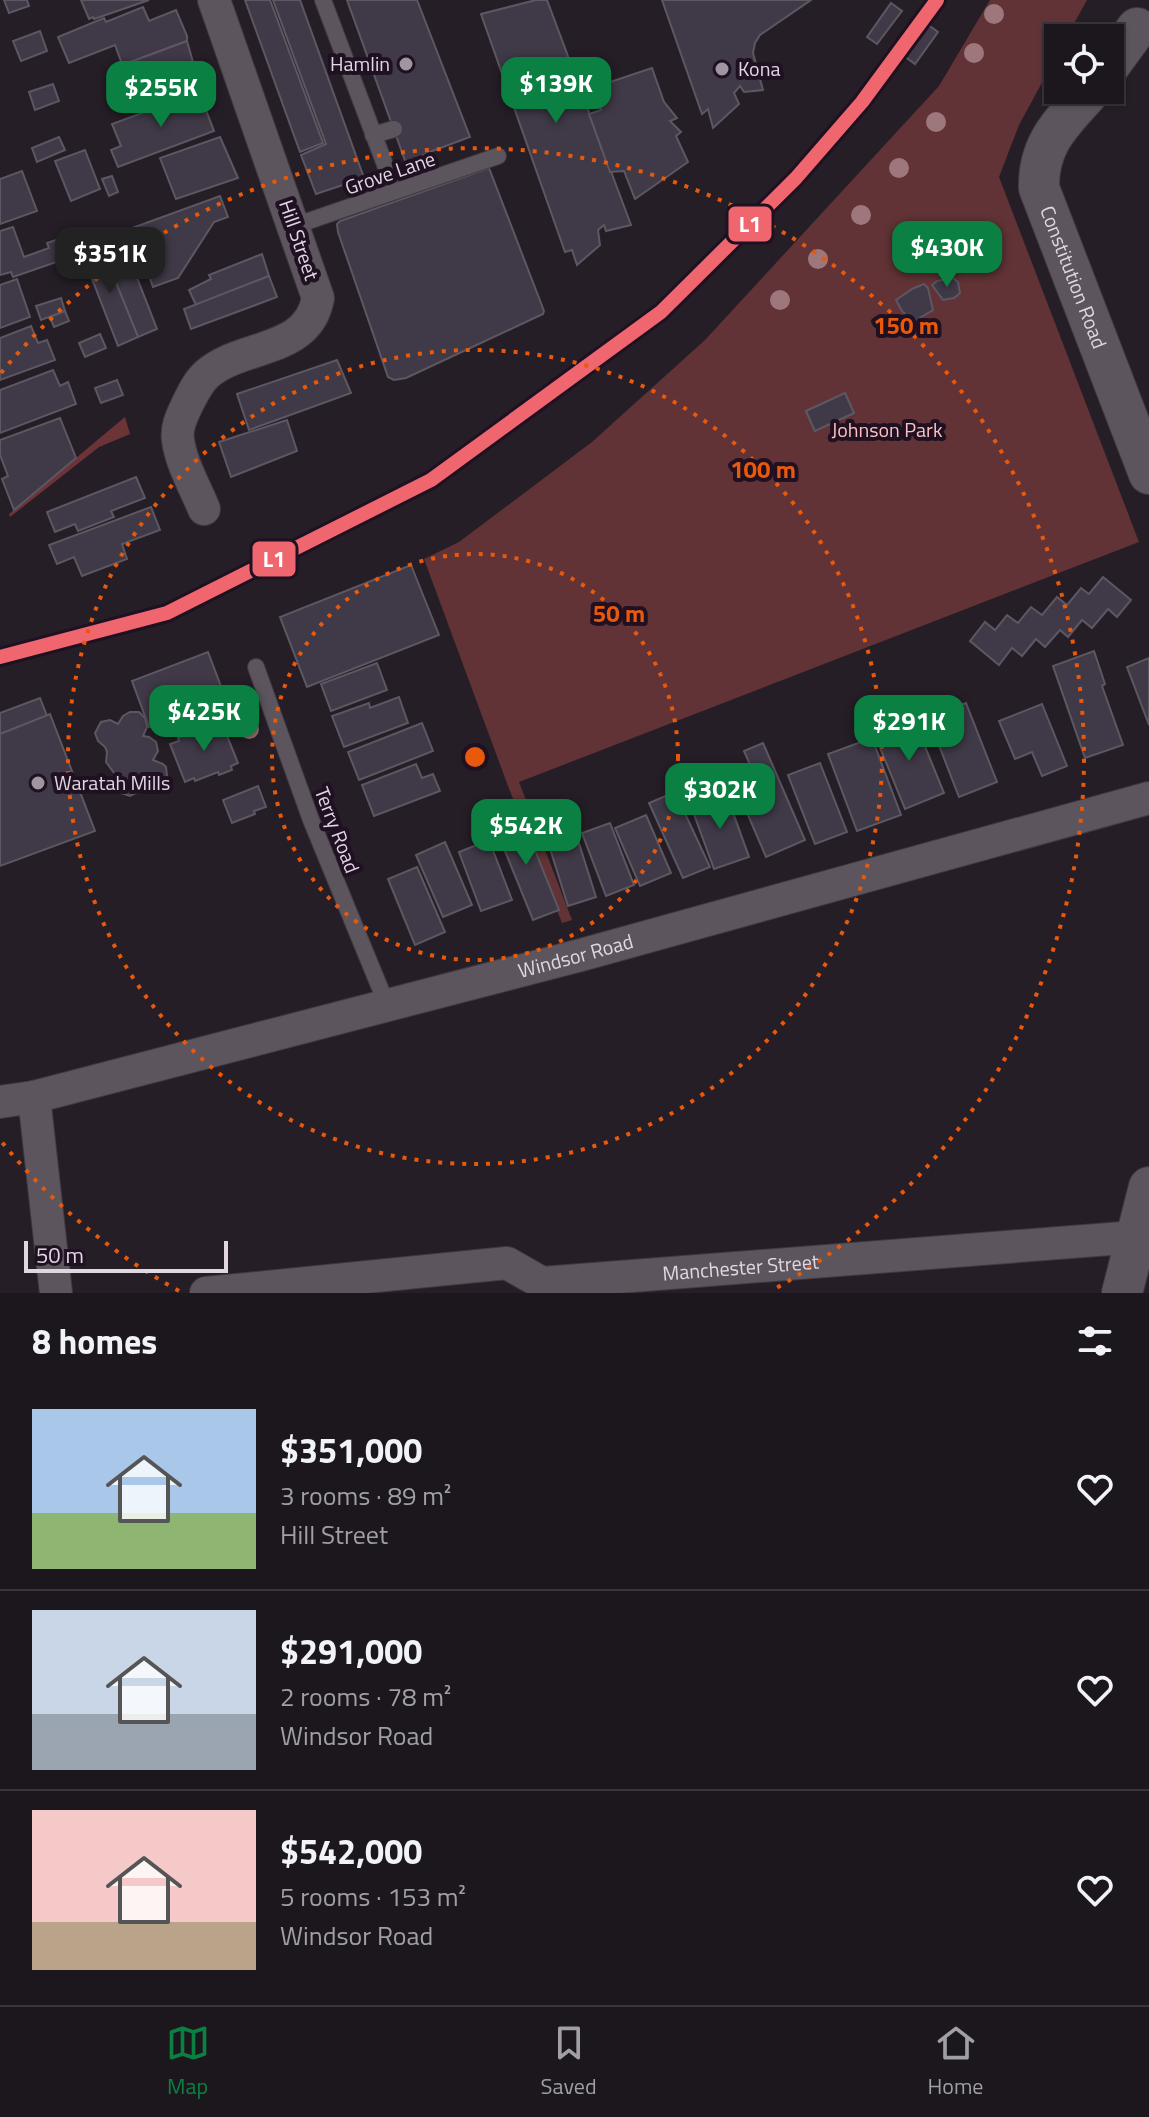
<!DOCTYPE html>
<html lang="en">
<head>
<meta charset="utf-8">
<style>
  :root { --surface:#1c161d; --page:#29232a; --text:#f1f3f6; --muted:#a09fa4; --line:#3a353b; --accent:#0b8043 }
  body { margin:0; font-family:"Titillium Web",sans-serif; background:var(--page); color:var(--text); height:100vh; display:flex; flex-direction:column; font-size:30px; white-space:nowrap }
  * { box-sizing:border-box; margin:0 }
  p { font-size:26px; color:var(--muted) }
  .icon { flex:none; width:44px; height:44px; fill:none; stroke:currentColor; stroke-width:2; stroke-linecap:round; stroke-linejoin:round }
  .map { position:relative; height:1293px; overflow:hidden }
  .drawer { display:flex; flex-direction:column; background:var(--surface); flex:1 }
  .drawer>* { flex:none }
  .buttons { position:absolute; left:1044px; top:24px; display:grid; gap:16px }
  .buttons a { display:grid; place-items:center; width:80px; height:80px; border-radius:0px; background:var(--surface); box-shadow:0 2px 6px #0004,0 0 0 2px var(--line); font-size:40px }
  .scale { position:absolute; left:24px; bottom:20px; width:204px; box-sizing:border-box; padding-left:8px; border:4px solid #e1d6e2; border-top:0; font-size:22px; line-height:28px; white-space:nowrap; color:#e1d6e2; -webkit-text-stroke:6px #1f1122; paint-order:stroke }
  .price { position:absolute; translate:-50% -68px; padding:0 18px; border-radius:16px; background:var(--accent); color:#fff; font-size:26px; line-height:52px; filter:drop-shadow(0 2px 4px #0008) }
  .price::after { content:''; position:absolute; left:50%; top:48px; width:24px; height:18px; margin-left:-12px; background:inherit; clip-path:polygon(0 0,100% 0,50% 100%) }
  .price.on { background:#222; color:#fff }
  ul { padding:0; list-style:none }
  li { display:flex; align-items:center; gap:24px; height:200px; padding:0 32px }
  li+li { border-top:2px solid var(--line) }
  li span { display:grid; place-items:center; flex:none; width:224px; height:160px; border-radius:0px; color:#555 }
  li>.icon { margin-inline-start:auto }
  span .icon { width:96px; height:96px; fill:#fffc; stroke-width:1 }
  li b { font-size:34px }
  h2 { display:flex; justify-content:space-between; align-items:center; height:96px; padding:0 32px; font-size:34px }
  .tab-bar { display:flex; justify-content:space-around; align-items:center; height:112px; border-top:2px solid var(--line); background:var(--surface); font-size:22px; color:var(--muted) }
  .tab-bar a { display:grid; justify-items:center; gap:4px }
  .tab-bar .on { color:var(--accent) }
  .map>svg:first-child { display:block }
  .green { fill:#613336 }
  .forest { fill:#6d3437 }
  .building { fill:#403a48; stroke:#5c5761; stroke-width:2 }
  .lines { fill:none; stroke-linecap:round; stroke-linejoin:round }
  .service-casing { stroke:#413a41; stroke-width:18 }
  .minor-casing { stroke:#413a41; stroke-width:34 }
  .tertiary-casing { stroke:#413a41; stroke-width:42 }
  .service { stroke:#5c555d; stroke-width:16 }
  .minor { stroke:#5c555d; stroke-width:32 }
  .tertiary { stroke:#5c555d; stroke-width:40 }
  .rail-1-casing { stroke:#1f1122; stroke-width:20 }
  .rail-1 { stroke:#ef666f; stroke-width:14 }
  .tree { fill:#9d777b }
  .ring { fill:none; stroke:#e8590c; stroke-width:4; stroke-dasharray:4 8 }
  .poi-dot { fill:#a096a1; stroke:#1f1122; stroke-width:3 }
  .labels { text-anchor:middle; stroke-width:8; stroke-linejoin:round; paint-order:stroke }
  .poi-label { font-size:20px; fill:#e1d6e2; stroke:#1f1122; text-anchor:start }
  .street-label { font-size:20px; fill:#e1d6e2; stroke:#1f1122 }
  .park-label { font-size:20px; fill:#fec0bf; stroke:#1f1122 }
  .centre { fill:#e8590c; stroke:#1f1122; stroke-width:4 }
  .ring-label { font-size:24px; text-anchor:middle; font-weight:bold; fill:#e8590c; stroke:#1f1122; stroke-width:8; stroke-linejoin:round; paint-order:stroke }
  .line-badge { stroke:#1f1122; stroke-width:3 }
  .badge-label { font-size:22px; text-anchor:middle; font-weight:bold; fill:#fff }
</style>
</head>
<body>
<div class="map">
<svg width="1149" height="1293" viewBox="0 0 1149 1293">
  <rect width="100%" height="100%" fill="#261e27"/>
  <!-- green -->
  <path class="green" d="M990,0H1087L1066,38H1058V53L1019,125L999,177L1139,542L519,782L572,920L562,923L508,786L424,559L459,542L592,442L705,340L939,86Z"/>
  <!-- forest -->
  <path class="forest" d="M125,417L130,434L99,447L10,517L9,514Z"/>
  <!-- building -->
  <g class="building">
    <path d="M4,0H27L29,6L9,13Z"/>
    <path d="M81,0H149L94,19L93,17L89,19Z"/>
    <path d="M245,0H270L323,143L300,152Z"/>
    <path d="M273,0H300L364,178L316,194L301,155L326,144Z"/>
    <path d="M347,0H417L470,137L427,153L407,166Z"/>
    <path d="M536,0H547L631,225L606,231L604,225L598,230L600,245L577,265L572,250L565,252L481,14Z"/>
    <path d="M662,0H811L760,35L755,43L753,53L763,90L744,92L740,86L734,93L739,104L713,128L708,109L702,114Z"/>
    <path d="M891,3L902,11L877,44L867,37Z"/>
    <path d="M143,7L149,21L176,10L187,36V41L125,64H122L115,45L69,63L58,37L104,18L106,22Z"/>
    <path d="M927,24L938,32L915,64L904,56Z"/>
    <path d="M40,31L47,51L21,61L13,41Z"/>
    <path d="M187,41L197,76L120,102L113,85L129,81L125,64Z"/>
    <path d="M652,68L664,102L677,118L670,121L681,132L676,136L688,162L635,199L624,171L610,172L589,114L601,110L592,88Z"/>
    <path d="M53,84L59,101L35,110L29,92Z"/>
    <path d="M199,92L214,131L118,167L111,150L121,146L112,124Z"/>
    <path d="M59,137L65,150L37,162L32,148Z"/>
    <path d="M220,137L238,178L176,199L160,158Z"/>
    <path d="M85,150L100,189L71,201L55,161Z"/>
    <path d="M489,168L544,311L543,314L406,378L394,380L388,377L338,232L337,224L340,221Z"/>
    <path d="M22,171L37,211L0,224V179Z"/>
    <path d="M112,176L118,192L109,196L102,179Z"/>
    <path d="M220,196L228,217L214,222L178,278L153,287L132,228Z"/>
    <path d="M13,227L24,257L49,248L47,243L70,235L77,255L13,277L11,272L0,275V231Z"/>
    <path d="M120,234L157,329L138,337L100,243Z"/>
    <path d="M100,243L138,337L118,346L82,253Z"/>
    <path d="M262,254L269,276L196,305L189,290L211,279L209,275Z"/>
    <path d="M269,276L277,297L191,329L184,309Z"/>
    <path d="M953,278L958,282L960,293L954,298L943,300L932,285L937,281Z"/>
    <path d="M17,279L30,317L0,328V285Z"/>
    <path d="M924,284L928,288L933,310L913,322L902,311L896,300L912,289Z"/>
    <path d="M61,298L65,311L41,320L36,306Z"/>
    <path d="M65,311L69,321L54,327L50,317Z"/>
    <path d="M31,326L38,343L47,340L55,360L0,380V338Z"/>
    <path d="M100,334L106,348L85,357L79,343Z"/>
    <path d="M337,360L351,393L249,430L237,394Z"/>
    <path d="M53,370L60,386L68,382L76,404L0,433V390Z"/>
    <path d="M117,380L123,395L101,403L95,388Z"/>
    <path d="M845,393L854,413L815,431L806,411Z"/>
    <path d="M845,393L854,413L815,431L806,411Z"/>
    <path d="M60,418L76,458L14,510L2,479L8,476L0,455V440Z"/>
    <path d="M287,420L297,451L231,477L219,442Z"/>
    <path d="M136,477L145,498L111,511L114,517L78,531L75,524L55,532L47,512Z"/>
    <path d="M151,507L160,530L122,544L127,559L82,576L74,557L57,564L49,545Z"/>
    <path d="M411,565L439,635L307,687L280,617Z"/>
    <path d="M1103,577L1131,600L1117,617L1108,609L1092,628L1082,620L1068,637L1060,630L1045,647L1036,639L1022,656L1012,648L999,665L970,641L985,622L995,630L1007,615L1018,623L1031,607L1042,615L1057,597L1067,605L1081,588L1089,594Z"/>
    <path d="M1094,651L1105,684L1102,686L1123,745L1085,758L1053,666Z"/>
    <path d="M208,652L225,697L209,703L215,719L196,726L194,720L181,726L183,731L174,734L169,720L149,727L132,681Z"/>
    <path d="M1149,658V725L1127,667Z"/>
    <path d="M377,663L387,690L331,711L321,684Z"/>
    <path d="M399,697L408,723L344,747L332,716L369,703L370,708Z"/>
    <path d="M40,698L47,716L0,734V713Z"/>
    <path d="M966,703L997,782L959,797L928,717Z"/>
    <path d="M1042,704L1067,766L1042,776L1032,752L1015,759L999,721Z"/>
    <path d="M130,712H139L145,718L147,727L143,736L149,737L156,742L158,751L153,760L163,764L166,767L167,776L166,780L159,786H149L130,796L121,793L116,787L117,777L106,762L107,752L105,747L98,741L95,733L101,722L110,720L118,724L123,716Z"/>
    <path d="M50,714L95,831L0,866V734Z"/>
    <path d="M913,717L944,793L905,809L874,733Z"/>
    <path d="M221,721L238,763L231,766L232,770L219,775L218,772L195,781L194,778L185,782L170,744L179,741L178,738Z"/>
    <path d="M422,723L433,751L359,780L348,752Z"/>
    <path d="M872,738L901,815L857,831L828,754Z"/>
    <path d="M763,743L805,840L766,857L742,801L762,792L744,751Z"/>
    <path d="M820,763L847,832L815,844L788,775Z"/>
    <path d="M416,764L422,778L433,774L440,791L374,816L362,785Z"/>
    <path d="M258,786L266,807L254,811L255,814L232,823L223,800Z"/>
    <path d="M675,792L710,867L683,878L649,803Z"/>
    <path d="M726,793L749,857L714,869L691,806Z"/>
    <path d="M520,813L559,910L533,920L494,824Z"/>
    <path d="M570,815L596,897L568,906L542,823Z"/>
    <path d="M646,815L671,873L640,886L615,828Z"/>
    <path d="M610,823L634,885L606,896L582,833Z"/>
    <path d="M489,840L512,900L481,911L459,852Z"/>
    <path d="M445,842L472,905L443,917L416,855Z"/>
    <path d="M417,867L445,932L415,945L388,879Z"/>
  </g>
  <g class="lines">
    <!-- service casing -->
    <g class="service-casing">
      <g id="service">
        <path d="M323,0L390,178"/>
        <path d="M373,135L394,129"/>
        <path d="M294,226L498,156"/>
        <path d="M256,667L311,820L387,1005"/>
      </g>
    </g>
    <!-- minor casing -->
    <g class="minor-casing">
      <g id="minor">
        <path d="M204,509C195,487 181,463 178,440C176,427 182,416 187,405C193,393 198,382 207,374C243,343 308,354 318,298L214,0"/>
        <path d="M34,1097L56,1293"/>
        <path id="s1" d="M0,1102L34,1097L581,955L1149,798"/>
        <path id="s2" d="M206,1293L507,1263L542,1283L1136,1237"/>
      </g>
    </g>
    <!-- tertiary casing -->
    <g class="tertiary-casing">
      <g id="tertiary">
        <path d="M1110,65L1137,28"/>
        <path id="s3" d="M1091,90C1063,122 1038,142 1039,188L1149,474"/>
        <path d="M1122,1293L1149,1187"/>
      </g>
    </g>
    <!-- service -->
    <use href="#service" class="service"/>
    <!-- minor -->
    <use href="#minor" class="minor"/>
    <!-- tertiary -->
    <use href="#tertiary" class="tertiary"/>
    <!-- rail-1 casing -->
    <g class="rail-1-casing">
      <path id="rail-1" d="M0,657L167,613L431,480L661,312L796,178L862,102L937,0"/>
    </g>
    <!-- rail-1 -->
    <use href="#rail-1" class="rail-1"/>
  </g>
  <!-- trees -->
  <g class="tree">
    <circle cx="994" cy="14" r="10"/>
    <circle cx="974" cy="53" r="10"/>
    <circle cx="936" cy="122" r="10"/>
    <circle cx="899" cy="168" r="10"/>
    <circle cx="861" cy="215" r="10"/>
    <circle cx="818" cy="259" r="10"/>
    <circle cx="780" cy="300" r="10"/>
    <circle cx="249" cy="729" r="10"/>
  </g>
  <!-- distance rings -->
  <g class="ring">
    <circle cx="475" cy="757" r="203"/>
    <circle cx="475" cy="757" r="407"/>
    <path d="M179 1291A610 610 0 0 1 1 1141M1 373A610 610 0 1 1 771 1291"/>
  </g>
  <!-- markers -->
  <g class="poi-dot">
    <circle cx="406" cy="64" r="8"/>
    <circle cx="722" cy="69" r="8"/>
    <circle cx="38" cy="783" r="8"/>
  </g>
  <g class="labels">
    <!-- poi labels -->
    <g class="poi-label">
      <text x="390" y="71" text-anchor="end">Hamlin</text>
      <text x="738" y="76">Kona</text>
      <text x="54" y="790">Waratah Mills</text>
    </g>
    <!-- street labels -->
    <g class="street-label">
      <text transform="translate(390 173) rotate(-19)" y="7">Grove Lane</text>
      <text transform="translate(299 240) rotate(71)" y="7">Hill Street</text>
      <text dy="7" stroke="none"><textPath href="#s3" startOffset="210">Constitution Road</textPath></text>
      <text transform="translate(337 830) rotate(69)" y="7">Terry Road</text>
      <text dy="7" stroke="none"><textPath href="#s1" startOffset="594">Windsor Road</textPath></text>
      <text dy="7" stroke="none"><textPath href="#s2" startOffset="542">Manchester Street</textPath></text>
    </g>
    <!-- park labels -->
    <g class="park-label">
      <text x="887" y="437">Johnson Park</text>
    </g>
  </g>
  <circle cx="475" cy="757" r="12" class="centre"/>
  <g class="ring-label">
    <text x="906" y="334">150 m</text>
    <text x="763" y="478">100 m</text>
    <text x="619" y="622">50 m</text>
  </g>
  <g class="line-badge">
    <rect x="727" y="205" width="46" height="38" rx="8" fill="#ef666f"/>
    <rect x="251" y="540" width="46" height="38" rx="8" fill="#ef666f"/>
  </g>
  <g class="badge-label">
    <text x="750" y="232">L1</text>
    <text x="274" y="567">L1</text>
  </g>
</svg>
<div class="buttons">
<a><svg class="icon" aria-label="locate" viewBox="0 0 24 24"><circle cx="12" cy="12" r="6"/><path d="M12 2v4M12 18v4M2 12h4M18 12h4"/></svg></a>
</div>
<div class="scale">50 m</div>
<b class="price" style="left:556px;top:125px">$139K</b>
<b class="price" style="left:161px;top:129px">$255K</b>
<b class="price" style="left:947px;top:289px">$430K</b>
<b class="price on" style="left:110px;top:295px">$351K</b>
<b class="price" style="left:204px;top:753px">$425K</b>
<b class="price" style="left:909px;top:763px">$291K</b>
<b class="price" style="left:720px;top:831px">$302K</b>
<b class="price" style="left:526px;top:867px">$542K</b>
</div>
<section class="drawer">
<h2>8 homes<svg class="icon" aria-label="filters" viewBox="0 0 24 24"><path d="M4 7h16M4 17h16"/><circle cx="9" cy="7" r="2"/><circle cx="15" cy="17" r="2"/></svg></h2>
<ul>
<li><span style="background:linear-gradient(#a9c7e8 65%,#8fb573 0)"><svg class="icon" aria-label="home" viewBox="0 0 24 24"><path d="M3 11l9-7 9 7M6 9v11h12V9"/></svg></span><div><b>$351,000</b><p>3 rooms · 89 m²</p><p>Hill Street</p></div><svg class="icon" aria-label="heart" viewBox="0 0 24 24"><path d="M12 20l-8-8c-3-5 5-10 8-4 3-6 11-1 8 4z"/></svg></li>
<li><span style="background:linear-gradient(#c9d6e8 65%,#9aa5b1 0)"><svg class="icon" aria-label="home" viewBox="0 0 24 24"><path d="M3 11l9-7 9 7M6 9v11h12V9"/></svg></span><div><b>$291,000</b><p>2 rooms · 78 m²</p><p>Windsor Road</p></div><svg class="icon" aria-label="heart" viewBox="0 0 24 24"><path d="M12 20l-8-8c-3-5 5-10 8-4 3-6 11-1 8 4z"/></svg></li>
<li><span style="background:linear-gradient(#f6c9c9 70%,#b9a48a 0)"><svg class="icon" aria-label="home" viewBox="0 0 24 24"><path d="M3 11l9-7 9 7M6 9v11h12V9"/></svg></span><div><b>$542,000</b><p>5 rooms · 153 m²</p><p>Windsor Road</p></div><svg class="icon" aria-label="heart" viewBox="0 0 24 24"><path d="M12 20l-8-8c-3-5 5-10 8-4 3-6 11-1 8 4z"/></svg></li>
</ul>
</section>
<nav class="tab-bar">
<a class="on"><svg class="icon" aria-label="map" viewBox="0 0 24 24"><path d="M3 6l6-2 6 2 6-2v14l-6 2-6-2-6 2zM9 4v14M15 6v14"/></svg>Map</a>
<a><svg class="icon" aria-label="saved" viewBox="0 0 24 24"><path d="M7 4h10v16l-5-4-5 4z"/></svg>Saved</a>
<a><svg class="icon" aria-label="home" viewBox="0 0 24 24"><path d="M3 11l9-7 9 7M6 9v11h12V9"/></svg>Home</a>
</nav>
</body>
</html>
